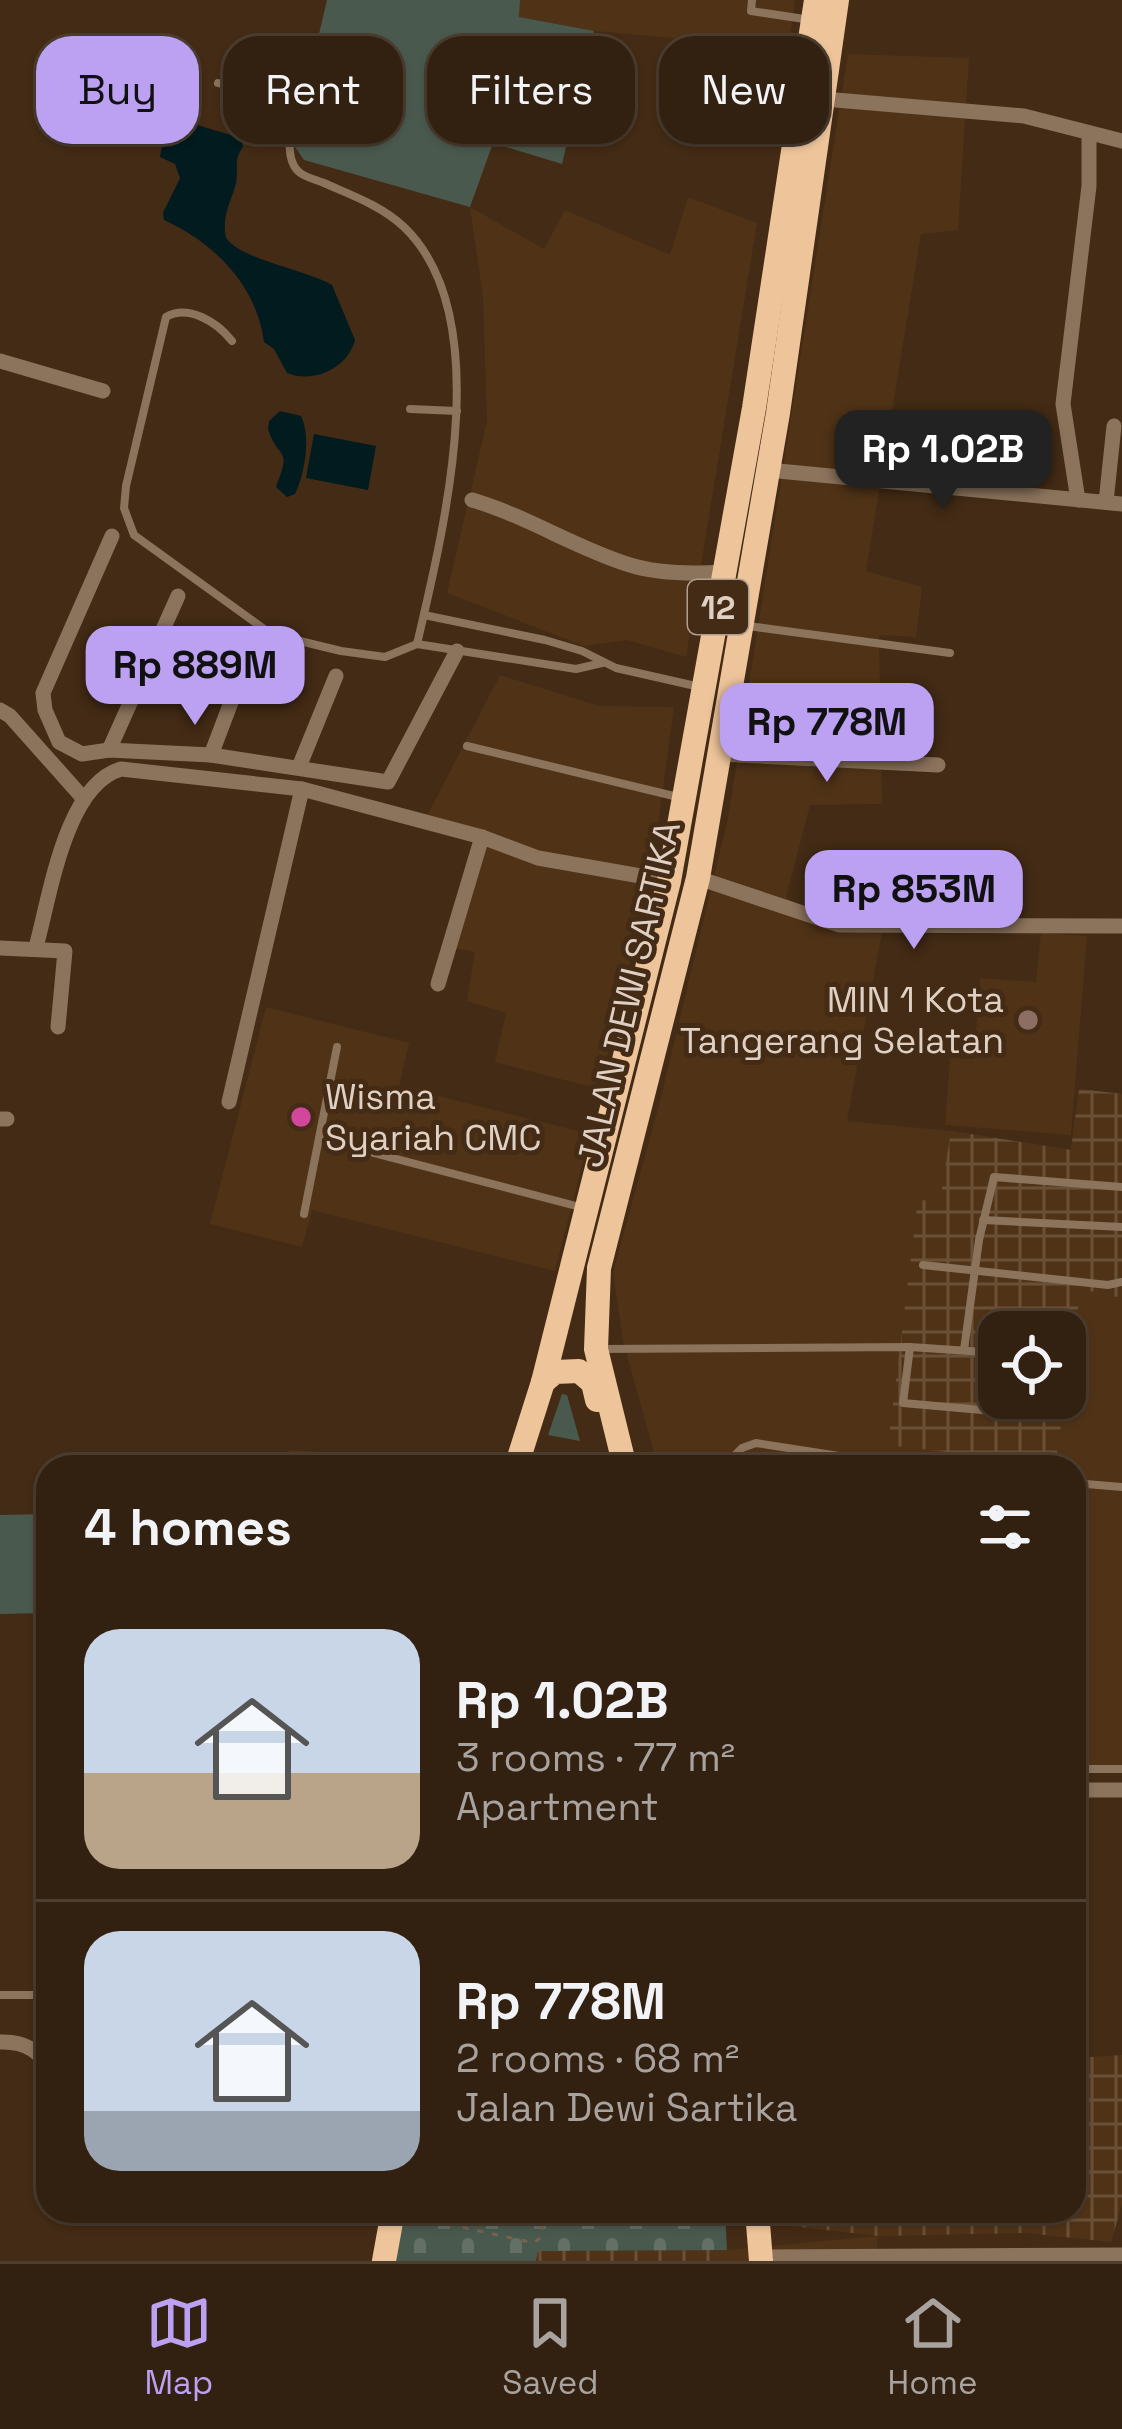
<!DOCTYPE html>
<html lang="en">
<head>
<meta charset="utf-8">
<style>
  :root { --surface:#322010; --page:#3a2819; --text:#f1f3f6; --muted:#a8a39f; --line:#4d3e30; --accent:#bca0f2 }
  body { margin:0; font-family:"Space Grotesk",sans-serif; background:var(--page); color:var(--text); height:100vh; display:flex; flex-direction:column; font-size:45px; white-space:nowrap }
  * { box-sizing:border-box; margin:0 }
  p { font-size:39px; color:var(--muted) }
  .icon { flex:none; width:66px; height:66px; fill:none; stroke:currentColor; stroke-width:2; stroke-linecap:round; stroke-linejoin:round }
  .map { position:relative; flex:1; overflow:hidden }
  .drawer { position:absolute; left:36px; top:1455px; width:1050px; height:768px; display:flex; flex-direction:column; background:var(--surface); border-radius:36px; box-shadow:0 3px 9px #0004,0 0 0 3px var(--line) }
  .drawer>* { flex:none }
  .hud { position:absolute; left:36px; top:36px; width:1050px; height:108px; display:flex; gap:24px }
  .controls { position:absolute; left:978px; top:1311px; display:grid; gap:24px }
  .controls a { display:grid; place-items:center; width:108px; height:108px; border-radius:24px; background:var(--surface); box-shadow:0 3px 9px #0004,0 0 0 3px var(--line); font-size:60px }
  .price { position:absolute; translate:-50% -102px; padding:0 27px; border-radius:24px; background:var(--accent); color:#111; font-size:39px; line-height:78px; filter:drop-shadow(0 3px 6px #0008) }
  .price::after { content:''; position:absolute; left:50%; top:72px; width:36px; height:27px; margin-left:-18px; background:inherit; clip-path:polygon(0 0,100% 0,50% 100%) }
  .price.selected { background:#222; color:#fff }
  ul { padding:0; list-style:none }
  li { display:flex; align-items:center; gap:36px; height:300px; padding:0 48px }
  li+li { border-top:3px solid var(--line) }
  li span { display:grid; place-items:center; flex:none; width:336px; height:240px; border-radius:36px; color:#555 }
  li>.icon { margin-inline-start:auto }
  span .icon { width:144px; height:144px; fill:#fffc; stroke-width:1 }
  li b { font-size:51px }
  h2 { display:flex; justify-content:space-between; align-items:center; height:144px; padding:0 48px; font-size:51px }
  .tag { padding:0 42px; border-radius:36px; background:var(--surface); box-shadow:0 3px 9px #0004,0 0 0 3px var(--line); font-size:42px; line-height:108px }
  .tag.selected { background:var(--accent); color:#111 }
  .dock { display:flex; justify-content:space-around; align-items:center; height:168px; border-top:3px solid var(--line); background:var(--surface); font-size:33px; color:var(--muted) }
  .dock a { display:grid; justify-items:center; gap:6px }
  .dock .selected { color:var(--accent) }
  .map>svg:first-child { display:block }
  .built { fill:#503317; fill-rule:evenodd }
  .industrial { fill:url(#industrial-grid) }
  .cemetery { fill:url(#cemetery-stones) }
  .garden { fill:#4a594d }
  .water { fill:#021b1f }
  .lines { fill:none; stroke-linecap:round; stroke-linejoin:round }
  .path { stroke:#77624f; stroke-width:3; stroke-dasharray:6 9; stroke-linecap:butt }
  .service { stroke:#8b735c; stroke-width:8 }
  .minor { stroke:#8b735c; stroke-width:15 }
  .trunk { stroke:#eec49b; stroke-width:24 }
  .education-dot { fill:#8d6e63; stroke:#432b15; stroke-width:4.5 }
  .hotel-dot { fill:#d1479c; stroke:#432b15; stroke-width:4.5 }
  .labels { text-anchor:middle; stroke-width:10; stroke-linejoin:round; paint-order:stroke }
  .shield { fill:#432b15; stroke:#b09e8f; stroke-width:3 }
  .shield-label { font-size:33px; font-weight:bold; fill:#dfd0c3 }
  .street-label { font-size:36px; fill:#dfd0c3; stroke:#432b15 }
  .poi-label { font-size:36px; fill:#dfd0c3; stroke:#432b15; text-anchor:end }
</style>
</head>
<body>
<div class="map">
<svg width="1122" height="2261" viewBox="0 0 1122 2261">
  <defs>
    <pattern id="industrial-grid" width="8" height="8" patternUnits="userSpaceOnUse" patternTransform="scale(3)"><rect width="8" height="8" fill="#503317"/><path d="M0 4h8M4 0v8" fill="none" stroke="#695037"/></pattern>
    <pattern id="cemetery-stones" width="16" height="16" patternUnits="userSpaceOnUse" patternTransform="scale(3)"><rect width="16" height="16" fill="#4a594d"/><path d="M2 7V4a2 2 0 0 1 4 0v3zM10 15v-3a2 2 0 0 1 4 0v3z" fill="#647065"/></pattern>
  </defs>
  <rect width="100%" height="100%" fill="#432b15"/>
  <!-- built -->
  <g class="built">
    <path d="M520,0H795L784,84L754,72L749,45L594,31L519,17Z"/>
    <path d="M848,54L969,58L958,230L921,234L866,571L922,587L916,637L879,635L882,804L810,805L786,897L813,917L884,921L847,1121L951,1131L1071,1150L1079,1089L1122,1094V1772H1074V1467H658L623,1341L613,1272L659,1105L728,818ZM999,1332H1065V1398H999Z"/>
    <path d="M688,197L757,223L686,657L627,640L584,646L447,593L487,421L483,297L470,207L544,249L565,210L670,255Z"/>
    <path d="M500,675L599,706L674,707L651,876L599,1089L495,1062L506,1013L467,1001L475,952L450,947L486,836L427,816Z"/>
    <path d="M1041,933L1087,936L1071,1135L945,1125L950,1058L974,1059L980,978L1036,982Z"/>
    <path d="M266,1007L409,1043L399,1086L590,1134L555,1271L312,1210L302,1247L210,1224Z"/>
    <path d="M289,1450L333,1453L332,1467H237V1460L288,1463Z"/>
    <path d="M878,2236L876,2261H536L569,2251L727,2250Z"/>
  </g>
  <!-- industrial -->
  <g class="industrial">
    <path d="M1079,1089L1122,1094V1298L1081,1289L1065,1396V1332H999V1398H1065L1055,1465L888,1445L918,1200L940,1201L951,1131L1071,1150Z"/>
    <path d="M1122,2055V2204L1111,2242L1026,2233L878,2236L791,2226L790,2211H1074V2058Z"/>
    <path d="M727,2250L728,2261H536L537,2251Z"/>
  </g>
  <!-- cemetery -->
  <path class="cemetery" d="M403,2211H725L727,2250L538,2251L536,2261H396Z"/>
  <!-- garden -->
  <g class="garden">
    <path d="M327,0H520L519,17L594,31L562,164L493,143L470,207L304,160L293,144Z"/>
    <path d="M562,1394L567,1395L580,1441L548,1435Z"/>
    <path d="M45,1514L48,1613L0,1614V1515Z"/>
  </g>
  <!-- water -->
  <g class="water">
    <path d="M177,119L241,138L243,147C232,161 240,171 235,187C229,206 222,217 226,238C242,260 304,269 332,285L355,340C348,368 313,384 287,373L274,349L264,342C257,285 213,242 164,220L163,213L180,178L175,164L160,157L166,124Z"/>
    <path d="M280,411L301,416C311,436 305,474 295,494L287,497L276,487C293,445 278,461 268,429L269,421Z"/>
    <path d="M314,434L376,446L368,490L306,478Z"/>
  </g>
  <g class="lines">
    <!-- path -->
    <path class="path" d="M448,2224L534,2243L542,2236L543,2211"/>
    <!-- service -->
    <g class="service">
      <path d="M752,0L751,11L811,20"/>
      <path d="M218,83C233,87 257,89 271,98C302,117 279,154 299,172C304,177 317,180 324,183C351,195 382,206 404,227C498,317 443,532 417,644"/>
      <path d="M232,341C217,322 188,304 166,317L126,486L124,508L134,535L271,634L341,651L385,657L417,644L576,669L602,663"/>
      <path d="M410,409L457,411"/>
      <path d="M424,615L545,640L582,651L616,668L700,687"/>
      <path d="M748,626L950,653"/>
      <path d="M467,746L682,798"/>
      <path d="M320,1139L580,1207"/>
      <path d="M304,1214L337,1047"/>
      <path d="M983,1220L1122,1227"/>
      <path d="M923,1265L1108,1285L1122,1282"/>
      <path d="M910,1347L999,1353"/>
      <path d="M599,1349L910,1347L903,1403L1049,1416"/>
      <path d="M964,1350L979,1240L994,1177L1122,1187"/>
      <path d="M536,1464L580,1467"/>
      <path d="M723,1467L742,1448L756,1443L910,1467"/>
      <path d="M1074,1483L1122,1487"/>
      <path d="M1074,1769H1122"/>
      <path d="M0,1995H48"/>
    </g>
    <!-- minor -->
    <g class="minor">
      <path d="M824,99L1024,116L1122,141"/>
      <path d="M0,361L103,391"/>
      <path d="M768,470L1122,504"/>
      <path d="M472,500C527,516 575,548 630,565C659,574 693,574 724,572"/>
      <path d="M1078,500L1063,404L1089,186V133"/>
      <path d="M1106,502L1114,426"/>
      <path d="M112,536L43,693L45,710L59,742L82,754L109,750L211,755L388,782L457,651"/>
      <path d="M0,710L10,716L83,798"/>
      <path d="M109,750L178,596"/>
      <path d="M719,754L938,765"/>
      <path d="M211,755L254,642"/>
      <path d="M299,767L336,676"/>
      <path d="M698,878L839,925L1122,926"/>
      <path d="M36,947C50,897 65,785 121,769L302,789L482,837L538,858L669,881"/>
      <path d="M0,948L65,951L58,1027"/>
      <path d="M438,984L482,837"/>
      <path d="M229,1102L302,789"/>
      <path d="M0,1119H7"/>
      <path d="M1074,1790H1122"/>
      <path d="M0,2042C22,2041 47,2051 48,2076"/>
      <path d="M761,2257L1122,2255"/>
    </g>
    <!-- trunk -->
    <g class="trunk">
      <path d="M543,1382L555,1372L579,1371L593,1383L597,1400"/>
      <path d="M516,1467L543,1382L669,881L754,408L816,0"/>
      <path d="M625,1467L596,1349L599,1268L698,878L778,413L837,0"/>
      <path d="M757,2211L761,2261"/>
      <path d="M384,2261L393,2211"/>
    </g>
  </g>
  <!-- markers -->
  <circle class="education-dot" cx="1028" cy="1020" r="12"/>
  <circle class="hotel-dot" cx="301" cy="1117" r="12"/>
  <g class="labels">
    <!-- shield labels -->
    <rect class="shield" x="688" y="580" width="60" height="54" rx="9"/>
    <g class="shield-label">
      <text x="718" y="619">12</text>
    </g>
    <!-- street labels -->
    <g class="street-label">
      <text transform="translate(628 994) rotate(-77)" y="13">JALAN DEWI SARTIKA</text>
    </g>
    <!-- poi labels -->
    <g class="poi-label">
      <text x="1004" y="1012">MIN 1 Kota<tspan x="1004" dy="41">Tangerang Selatan</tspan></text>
      <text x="325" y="1109" text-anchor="start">Wisma<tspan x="325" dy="41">Syariah CMC</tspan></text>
    </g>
  </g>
</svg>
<div class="controls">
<a><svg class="icon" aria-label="locate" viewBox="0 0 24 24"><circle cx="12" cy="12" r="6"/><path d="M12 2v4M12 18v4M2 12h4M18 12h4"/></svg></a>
</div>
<b class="price selected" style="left:943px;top:512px">Rp 1.02B</b>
<b class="price" style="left:195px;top:728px">Rp 889M</b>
<b class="price" style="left:827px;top:785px">Rp 778M</b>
<b class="price" style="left:914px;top:952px">Rp 853M</b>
<div class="hud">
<a class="tag selected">Buy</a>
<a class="tag">Rent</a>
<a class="tag">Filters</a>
<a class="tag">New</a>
</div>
<section class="drawer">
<h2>4 homes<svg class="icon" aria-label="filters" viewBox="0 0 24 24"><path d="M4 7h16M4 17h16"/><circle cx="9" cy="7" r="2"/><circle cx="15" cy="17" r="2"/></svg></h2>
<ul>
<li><span style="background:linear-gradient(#c9d6e8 60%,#b9a48a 0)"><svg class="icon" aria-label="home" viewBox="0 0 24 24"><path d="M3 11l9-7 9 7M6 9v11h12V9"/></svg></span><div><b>Rp 1.02B</b><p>3 rooms · 77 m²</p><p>Apartment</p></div></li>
<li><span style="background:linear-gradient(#c9d6e8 75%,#9aa5b1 0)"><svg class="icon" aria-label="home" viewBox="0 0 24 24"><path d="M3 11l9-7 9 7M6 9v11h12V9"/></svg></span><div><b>Rp 778M</b><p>2 rooms · 68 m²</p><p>Jalan Dewi Sartika</p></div></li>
</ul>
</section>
</div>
<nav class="dock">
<a class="selected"><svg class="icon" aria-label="map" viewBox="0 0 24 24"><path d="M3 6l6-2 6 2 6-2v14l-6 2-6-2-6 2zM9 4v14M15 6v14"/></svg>Map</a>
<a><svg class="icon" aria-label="saved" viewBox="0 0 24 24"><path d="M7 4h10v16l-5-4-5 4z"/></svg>Saved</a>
<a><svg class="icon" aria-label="home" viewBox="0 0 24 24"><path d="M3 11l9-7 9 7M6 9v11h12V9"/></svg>Home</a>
</nav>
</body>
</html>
